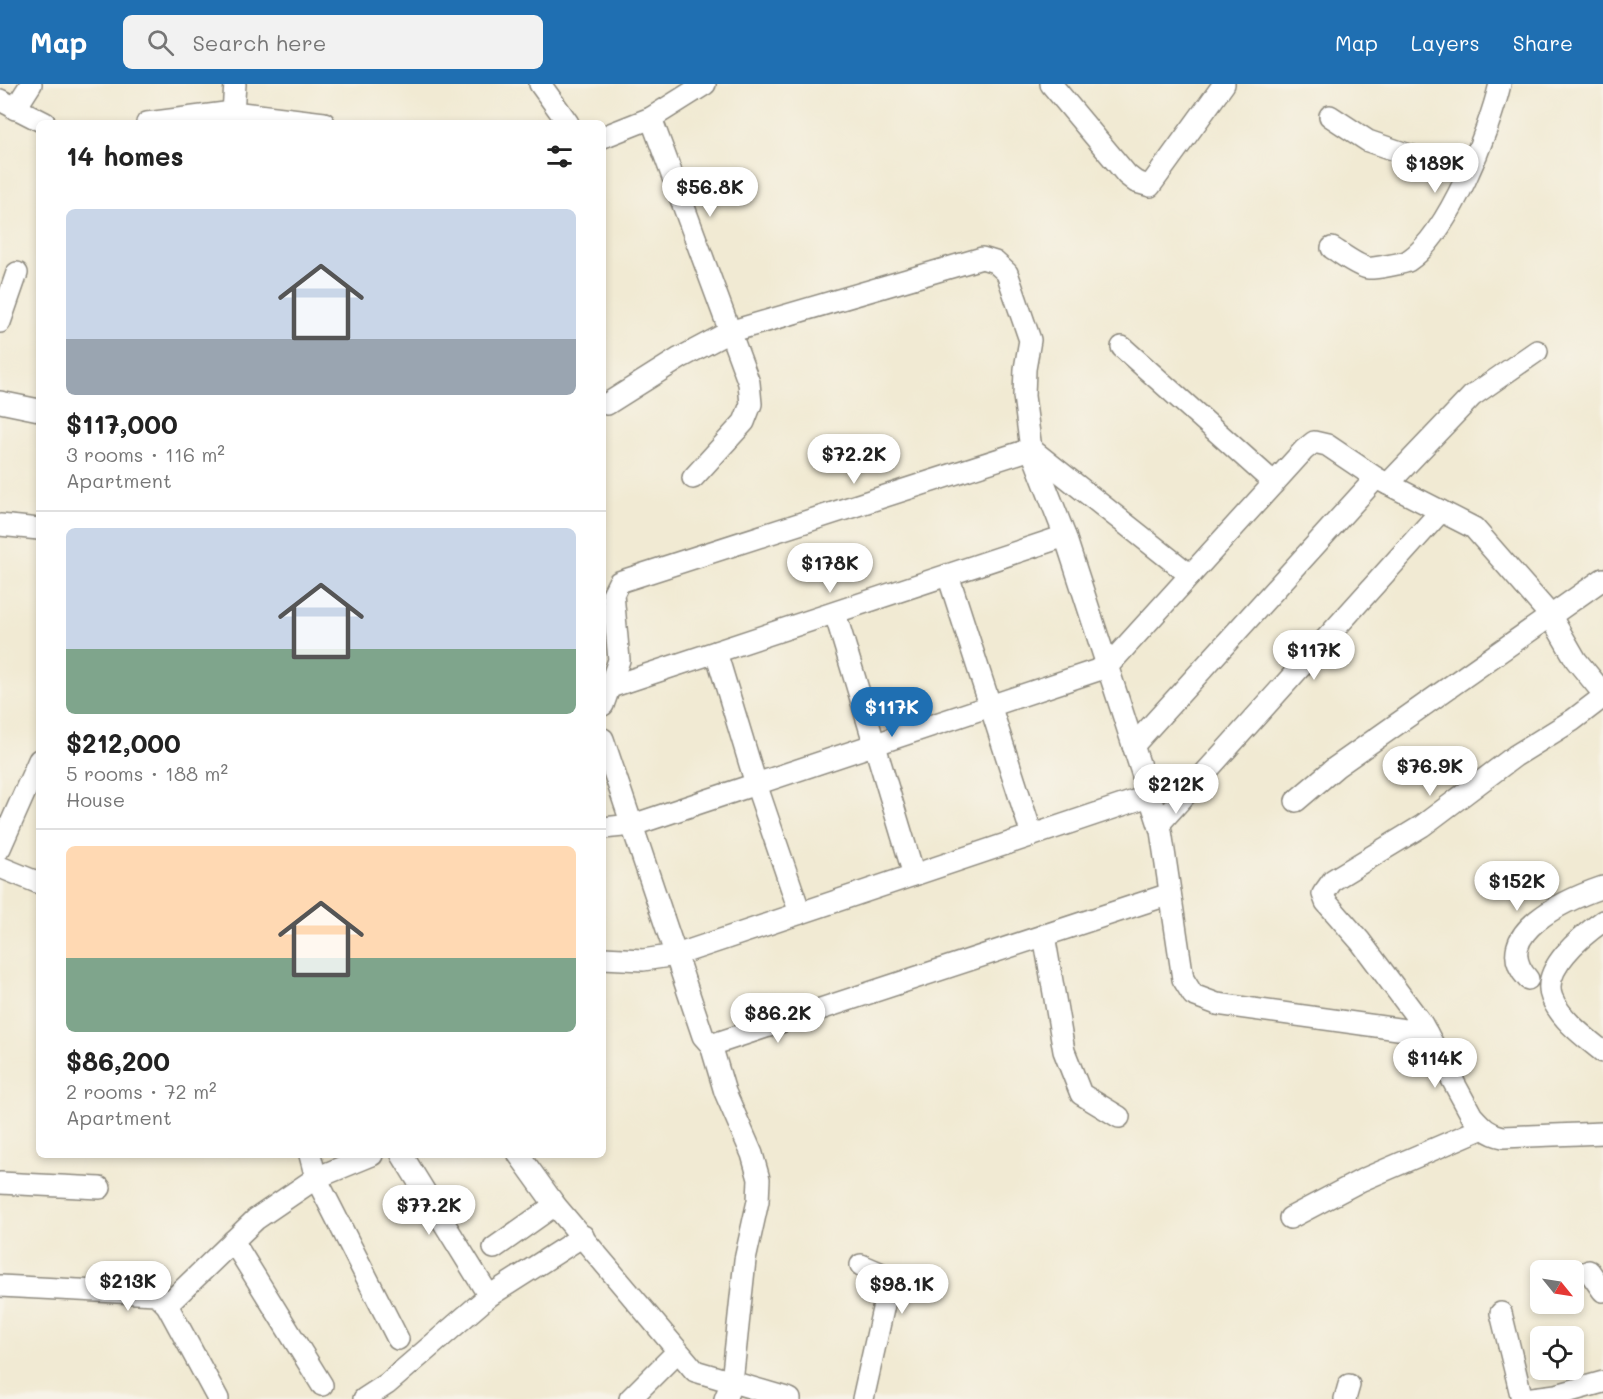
<!DOCTYPE html>
<html lang="en">
<head>
<meta charset="utf-8">
<style>
  :root { --surface:#fff; --page:#f2f2f2; --text:#222; --muted:#767676; --line:#e0e0e0; --accent:#1f6fb2 }
  body { margin:0; font-family:Mali,sans-serif; background:var(--page); color:var(--text); height:100vh; display:flex; flex-direction:column; font-size:22px; white-space:nowrap }
  * { box-sizing:border-box; margin:0 }
  p { font-size:20px; color:var(--muted) }
  .icon { flex:none; width:33px; height:33px; fill:none; stroke:currentColor; stroke-width:2; stroke-linecap:round; stroke-linejoin:round }
  .map { position:relative; flex:1; overflow:hidden }
  .panel { position:absolute; left:36px; top:36px; width:570px; height:1038px; display:flex; flex-direction:column; background:var(--surface); border-radius:9px; box-shadow:0 3px 9px #0003 }
  .panel>* { flex:none }
  .needle { width:39px; rotate:120deg }
  .buttons { position:absolute; left:1530px; top:1176px; display:grid; gap:12px }
  .buttons a { display:grid; place-items:center; width:54px; height:54px; border-radius:9px; background:var(--surface); box-shadow:0 3px 9px #0003; font-size:30px }
  .price { position:absolute; translate:-50% -51px; padding:0 14px; border-radius:21px; background:#fff; color:#222; font-size:20px; line-height:39px; filter:drop-shadow(0 2px 3px #0008) }
  .price::after { content:''; position:absolute; left:50%; top:36px; width:18px; height:14px; margin-left:-9px; background:inherit; clip-path:polygon(0 0,100% 0,50% 100%) }
  .price.current { background:var(--accent); color:#fff }
  ul { padding:0; list-style:none }
  li { display:grid; align-content:center; gap:12px; height:318px; padding:0 30px }
  li+li { border-top:2px solid var(--line) }
  li span { display:grid; place-items:center; height:186px; border-radius:9px; color:#555 }
  li>.icon { margin-inline-start:auto }
  span .icon { width:108px; height:108px; fill:#fffc; stroke-width:1 }
  li b { font-size:26px }
  h2 { display:flex; justify-content:space-between; align-items:center; height:72px; padding:0 30px; font-size:26px }
  header { display:flex; align-items:center; gap:36px; box-sizing:border-box; height:84px; padding:0 30px; background:var(--accent); color:#fff }
  header strong { font-size:28px }
  nav { display:flex; gap:33px; margin-inline-start:auto; font-size:21px }
  .search { width:420px; height:54px; background:var(--page); display:flex; align-items:center; gap:15px; box-sizing:border-box; padding:0 21px; border-radius:9px; color:var(--muted); font-size:22px }
  .map>svg:first-child { display:block }
  .lines { fill:none; stroke-linecap:round; stroke-linejoin:round }
  .minor-casing { stroke:#8e8a7f; stroke-width:24 }
  .minor { stroke:#fff; stroke-width:21 }
</style>
</head>
<body>
<header>
<strong>Map</strong>
<div class="search"><svg class="icon" aria-label="search" viewBox="0 0 24 24"><circle cx="10" cy="10" r="6"/><path d="M15 15l6 6"/></svg>Search here</div>
<nav><a>Map</a><a>Layers</a><a>Share</a></nav>
</header>
<div class="map">
<svg width="1603" height="1315" viewBox="0 0 1603 1315">
  <rect width="100%" height="100%" fill="#f7f3e8"/>
  <filter id="ink" filterUnits="userSpaceOnUse"><feTurbulence type="fractalNoise" baseFrequency=".0167" numOctaves="2"/><feDisplacementMap in="SourceGraphic" scale="12" xChannelSelector="R" yChannelSelector="G"/><feConvolveMatrix kernelMatrix="1 2 1 2 8 2 1 2 1" color-interpolation-filters="sRGB"/></filter>
  <filter id="wash" filterUnits="userSpaceOnUse"><feTurbulence type="fractalNoise" baseFrequency=".008" numOctaves="4" result="noise"/><feDisplacementMap in="SourceGraphic" scale="24" xChannelSelector="R" yChannelSelector="G"/><feGaussianBlur stdDeviation="1.35" result="paint"/><feColorMatrix in="noise" values="0 0 0 0 0 0 0 0 0 0 0 0 0 0 0 0 0 1.4 0 .05"/><feComposite in="paint" operator="in"/></filter>
  <g filter="url(#wash)">
    <rect width="100%" height="100%" fill="#f1ead3"/>
  </g>
  <g filter="url(#ink)">
    <g class="lines">
      <!-- minor casing -->
      <g class="minor-casing">
        <g id="minor">
          <path d="M540,0L568,39"/>
          <path d="M1051,0L1127,91L1136,98L1150,102L1224,0"/>
          <path d="M0,16L45,39"/>
          <path d="M15,25L31,0"/>
          <path d="M233,28L235,0"/>
          <path d="M1330,32L1368,57L1421,75L1473,77"/>
          <path d="M651,34L749,299L751,320L744,338L693,394"/>
          <path d="M147,39L233,28L324,39"/>
          <path d="M603,53L651,34L705,0"/>
          <path d="M1332,164C1342,170 1357,182 1368,184C1373,185 1405,179 1408,177C1449,150 1489,47 1500,0"/>
          <path d="M0,238L17,189"/>
          <path d="M1122,263L1274,399"/>
          <path d="M0,318L39,326"/>
          <path d="M607,320L680,274L729,248L982,174L995,178L1007,189L1030,256L1025,285L1024,312L1031,365L1065,452L1161,747L1183,895L1193,911L1217,920L1427,949"/>
          <path d="M1388,400L1472,312L1537,267"/>
          <path d="M0,441L39,445"/>
          <path d="M948,491L1032,751"/>
          <path d="M835,529L914,791"/>
          <path d="M716,568L756,700L800,829"/>
          <path d="M607,604L1065,452"/>
          <path d="M1603,613L1573,636L1515,672L1422,742L1333,796L1323,810L1326,818L1360,857L1422,940L1472,1032C1482,1043 1488,1050 1503,1053L1603,1049"/>
          <path d="M603,621L619,576L613,510L619,498L1031,365L1190,491"/>
          <path d="M603,655L703,952L711,961L1170,810"/>
          <path d="M1133,662L1376,394"/>
          <path d="M1296,717L1336,683L1603,495"/>
          <path d="M1159,740L1441,427"/>
          <path d="M603,744L633,741L1107,583L1304,366L1314,358L1327,361L1376,394L1474,444L1550,531L1576,576L1603,609"/>
          <path d="M0,764L39,676"/>
          <path d="M0,783L39,799"/>
          <path d="M1603,837C1583,851 1540,885 1552,914C1561,936 1585,953 1603,968"/>
          <path d="M1044,851L1064,967L1081,1010L1119,1033"/>
          <path d="M603,874L643,876L676,871L1149,712"/>
          <path d="M1528,895C1487,850 1568,815 1603,803"/>
          <path d="M711,961L725,1008L752,1070L759,1095L758,1117L745,1176L732,1298L725,1315"/>
          <path d="M310,1071L316,1094L398,1255"/>
          <path d="M402,1071L489,1212"/>
          <path d="M519,1071L555,1121L695,1287L790,1315"/>
          <path d="M0,1099L100,1104"/>
          <path d="M1290,1134L1362,1096L1483,1044"/>
          <path d="M233,1157L322,1301"/>
          <path d="M494,1164L555,1121"/>
          <path d="M861,1181L882,1190L889,1198L863,1315"/>
          <path d="M1589,1187L1603,1207"/>
          <path d="M0,1202L156,1210L167,1221L218,1315"/>
          <path d="M167,1221L256,1135L316,1094L372,1071"/>
          <path d="M1501,1229L1522,1315"/>
          <path d="M364,1315L387,1300L489,1212L583,1152"/>
          <path d="M630,1315L677,1268"/>
          <path d="M1345,1315L1349,1301"/>
          <path d="M1525,1315L1556,1311L1603,1298"/>
        </g>
      </g>
      <!-- minor -->
      <use href="#minor" class="minor"/>
    </g>
  </g>
</svg>
<div class="buttons">
<a><svg class="needle" viewBox="-14 -14 28 28"><path d="M0-13l5 13h-10z" fill="#e53935"/><path d="M0 13l5-13h-10z" fill="#767676"/></svg></a>
<a><svg class="icon" aria-label="locate" viewBox="0 0 24 24"><circle cx="12" cy="12" r="6"/><path d="M12 2v4M12 18v4M2 12h4M18 12h4"/></svg></a>
</div>
<b class="price" style="left:1435px;top:110px">$189K</b>
<b class="price" style="left:710px;top:134px">$56.8K</b>
<b class="price" style="left:854px;top:401px">$72.2K</b>
<b class="price" style="left:830px;top:510px">$178K</b>
<b class="price" style="left:1314px;top:597px">$117K</b>
<b class="price current" style="left:892px;top:654px">$117K</b>
<b class="price" style="left:1430px;top:713px">$76.9K</b>
<b class="price" style="left:1176px;top:731px">$212K</b>
<b class="price" style="left:1517px;top:828px">$152K</b>
<b class="price" style="left:778px;top:960px">$86.2K</b>
<b class="price" style="left:1435px;top:1005px">$114K</b>
<b class="price" style="left:429px;top:1152px">$77.2K</b>
<b class="price" style="left:128px;top:1228px">$213K</b>
<b class="price" style="left:902px;top:1231px">$98.1K</b>
<section class="panel">
<h2>14 homes<svg class="icon" aria-label="filters" viewBox="0 0 24 24"><path d="M4 7h16M4 17h16"/><circle cx="9" cy="7" r="2"/><circle cx="15" cy="17" r="2"/></svg></h2>
<ul>
<li><span style="background:linear-gradient(#c9d6e8 70%,#9aa5b1 0)"><svg class="icon" aria-label="home" viewBox="0 0 24 24"><path d="M3 11l9-7 9 7M6 9v11h12V9"/></svg></span><div><b>$117,000</b><p>3 rooms · 116 m²</p><p>Apartment</p></div></li>
<li><span style="background:linear-gradient(#c9d6e8 65%,#7fa58c 0)"><svg class="icon" aria-label="home" viewBox="0 0 24 24"><path d="M3 11l9-7 9 7M6 9v11h12V9"/></svg></span><div><b>$212,000</b><p>5 rooms · 188 m²</p><p>House</p></div></li>
<li><span style="background:linear-gradient(#ffd9b3 60%,#7fa58c 0)"><svg class="icon" aria-label="home" viewBox="0 0 24 24"><path d="M3 11l9-7 9 7M6 9v11h12V9"/></svg></span><div><b>$86,200</b><p>2 rooms · 72 m²</p><p>Apartment</p></div></li>
</ul>
</section>
</div>
</body>
</html>
